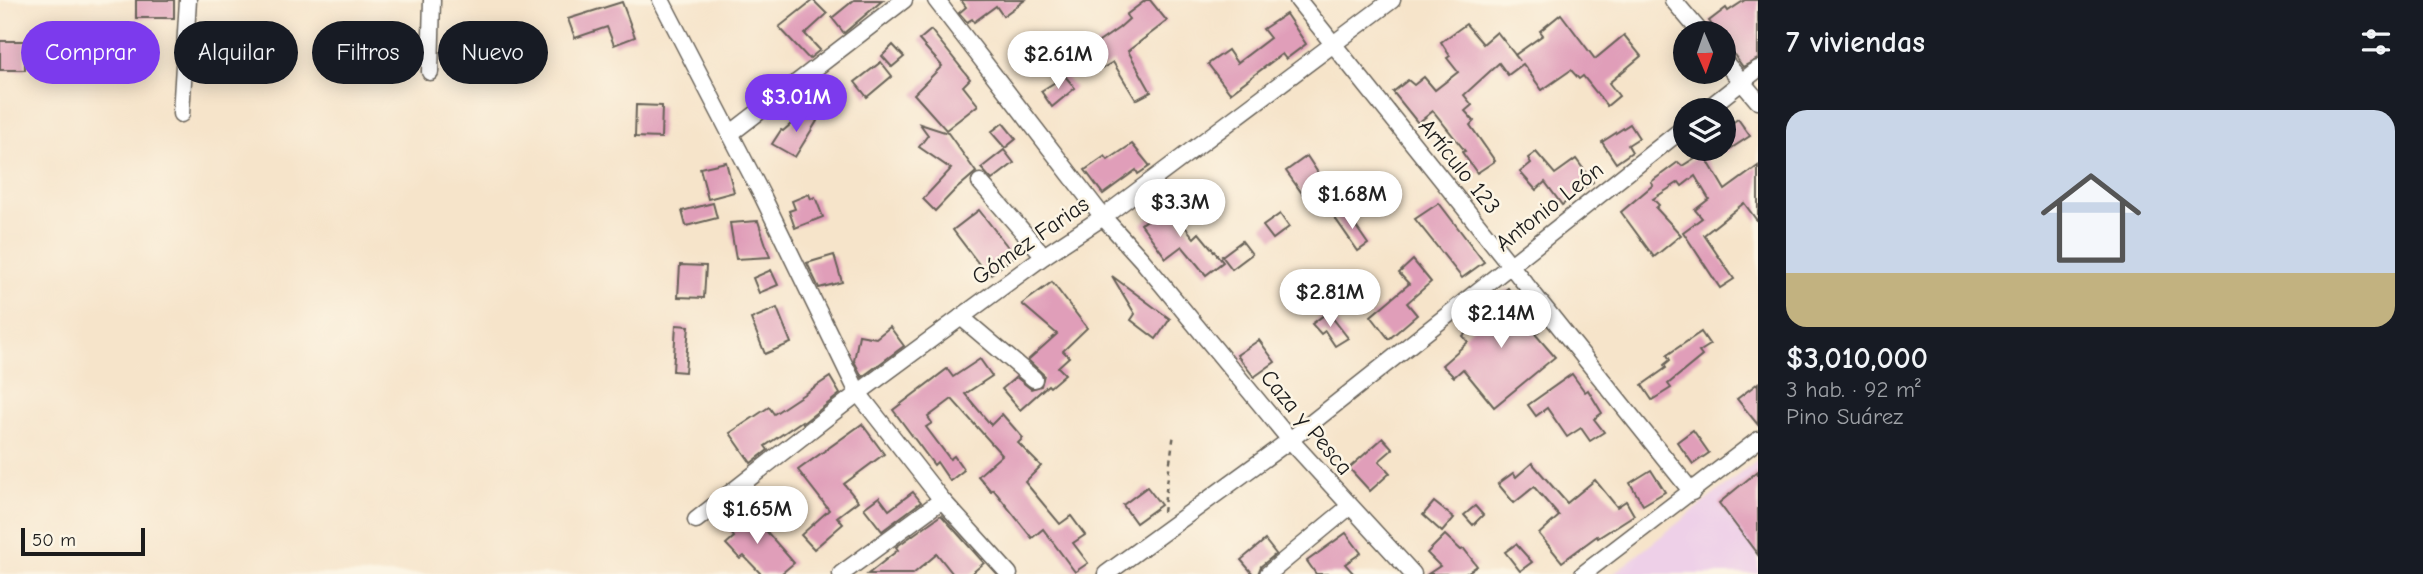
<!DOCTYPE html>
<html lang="es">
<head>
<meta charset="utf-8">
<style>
  :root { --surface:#171b24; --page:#20242c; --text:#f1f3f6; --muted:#9ea1a6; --accent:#7c3aed }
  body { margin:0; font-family:"Comic Neue",sans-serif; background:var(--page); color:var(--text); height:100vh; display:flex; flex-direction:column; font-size:26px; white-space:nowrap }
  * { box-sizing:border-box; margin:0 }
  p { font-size:23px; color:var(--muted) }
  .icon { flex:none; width:38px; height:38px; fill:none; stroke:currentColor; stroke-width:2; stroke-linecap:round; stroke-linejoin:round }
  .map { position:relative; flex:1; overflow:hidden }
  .side { display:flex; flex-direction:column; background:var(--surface); width:665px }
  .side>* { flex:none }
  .hud { position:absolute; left:21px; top:21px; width:665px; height:63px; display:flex; gap:14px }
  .needle { width:46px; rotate:178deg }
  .fabs { position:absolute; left:1673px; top:21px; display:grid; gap:14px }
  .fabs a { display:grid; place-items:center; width:63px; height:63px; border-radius:50%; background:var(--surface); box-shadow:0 4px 18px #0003; font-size:35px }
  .scale { position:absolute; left:21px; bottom:18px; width:124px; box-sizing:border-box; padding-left:7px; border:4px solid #1c1c1c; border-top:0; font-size:19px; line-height:24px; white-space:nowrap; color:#1c1c1c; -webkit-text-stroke:5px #fcf5e5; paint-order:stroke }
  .price { position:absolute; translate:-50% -60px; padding:0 16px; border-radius:24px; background:#fff; color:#222; font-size:23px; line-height:46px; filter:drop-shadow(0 2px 4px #0008) }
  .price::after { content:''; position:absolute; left:50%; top:42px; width:21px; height:16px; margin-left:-10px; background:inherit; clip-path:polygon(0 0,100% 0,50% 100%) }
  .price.on { background:var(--accent); color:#fff }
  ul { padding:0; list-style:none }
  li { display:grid; align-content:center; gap:14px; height:371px; padding:0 28px }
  li span { display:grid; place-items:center; height:217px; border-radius:21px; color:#555 }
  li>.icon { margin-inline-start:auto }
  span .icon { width:126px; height:126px; fill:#fffc; stroke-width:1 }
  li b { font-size:30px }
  h2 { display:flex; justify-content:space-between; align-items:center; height:84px; padding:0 28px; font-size:30px }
  .tag { padding:0 24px; border-radius:32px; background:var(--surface); box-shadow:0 4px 18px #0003; font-size:24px; line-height:63px }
  .tag.on { background:var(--accent); color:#fff }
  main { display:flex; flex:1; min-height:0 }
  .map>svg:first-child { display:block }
  .built { fill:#eed0e8 }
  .building { fill:#e09eb9 }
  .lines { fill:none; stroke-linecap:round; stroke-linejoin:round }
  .street-casing { stroke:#686259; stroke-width:19 }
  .path { stroke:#686259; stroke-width:2.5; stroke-dasharray:5 5; stroke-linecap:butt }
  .street { stroke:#fff; stroke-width:16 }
  .labels { text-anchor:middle; stroke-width:5; stroke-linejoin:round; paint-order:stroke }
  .street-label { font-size:23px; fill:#1c1c1c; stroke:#fcf5e5 }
</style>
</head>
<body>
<main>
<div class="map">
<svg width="1758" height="574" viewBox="0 0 1758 574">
  <rect width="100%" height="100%" fill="#fcf5e5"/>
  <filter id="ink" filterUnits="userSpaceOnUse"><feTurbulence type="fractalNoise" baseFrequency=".0143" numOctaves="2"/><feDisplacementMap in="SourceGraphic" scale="14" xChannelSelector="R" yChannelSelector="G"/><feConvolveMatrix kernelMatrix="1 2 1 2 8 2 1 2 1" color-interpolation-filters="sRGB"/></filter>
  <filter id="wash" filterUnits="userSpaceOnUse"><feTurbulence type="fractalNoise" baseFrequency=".00686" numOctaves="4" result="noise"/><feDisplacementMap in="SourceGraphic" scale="28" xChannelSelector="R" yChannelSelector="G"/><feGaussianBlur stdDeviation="1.57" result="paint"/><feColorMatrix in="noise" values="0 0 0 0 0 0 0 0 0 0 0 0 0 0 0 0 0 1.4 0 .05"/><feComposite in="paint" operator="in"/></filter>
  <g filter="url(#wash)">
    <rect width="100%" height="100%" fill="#f6e4ca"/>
    <!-- built -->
    <path class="built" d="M1758,460V574H1613Z"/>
    <g id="blocks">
      <!-- building -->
      <g class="building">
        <rect x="136" y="0" width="38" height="18"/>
        <path d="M813,0L827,14L805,34L820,50L809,59L779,27Z"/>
        <path d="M854,0H883L844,33L832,18Z"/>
        <path d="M961,0H1025L1003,16L996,6L974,22L972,19L967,22L959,13L966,7Z"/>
        <path d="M1146,0H1150L1167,21L1128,51L1151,92L1136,100L1113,62L1103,68L1089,49L1119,28L1129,19L1126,15Z"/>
        <path d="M1745,0H1758V59L1743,67L1724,41V33H1718L1709,21L1726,8L1728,11Z"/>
        <path d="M622,2L635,37L614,45L607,27L575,38L568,19Z"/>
        <path d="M1286,14L1306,44L1286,59L1282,54L1230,93L1208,64L1228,50L1237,63L1270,38L1263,29Z"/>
        <path d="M1561,14L1595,59L1624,35L1641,56L1609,83L1619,96L1607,106L1583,76L1579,79L1571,70L1542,90L1523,64L1508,75L1499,63L1464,95L1472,105L1465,111L1474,121L1470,125L1495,161L1477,173L1462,152L1465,151L1433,111L1418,123L1393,92L1408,80L1414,85L1424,77L1435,90L1458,72L1447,58L1450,56L1441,42L1466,24L1483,44L1497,32L1520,61L1515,55L1543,35L1540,31Z"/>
        <path d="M931,30L970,79L963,86L978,105L946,130L914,94L942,66L919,40Z"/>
        <rect x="0" y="41" width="25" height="29"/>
        <path d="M893,45L904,57L892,67L882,56Z"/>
        <path d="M881,62L892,76L867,97L855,82Z"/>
        <path d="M1065,76L1075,88L1052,107L1041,91Z"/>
        <path d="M636,105L662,106L661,138L635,137Z"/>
        <path d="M807,110L817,121L795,157L772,144L781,130L783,131Z"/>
        <path d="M1738,119L1750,136L1724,153V128Z"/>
        <path d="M1003,123L1016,139L1005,148L991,132Z"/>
        <path d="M920,124L948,133L976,172L954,191L935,211L923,199L951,169L919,147L928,135Z"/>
        <path d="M1630,124L1639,138L1628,145L1632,152L1616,163L1602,142Z"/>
        <path d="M1132,144L1150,166L1138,174L1136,170L1103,194L1085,170L1105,156L1108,160Z"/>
        <path d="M1004,150L1014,163L992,180L981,168Z"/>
        <path d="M1536,152L1555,174L1576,159L1593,182L1562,205L1545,182L1536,190L1520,172L1531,163L1528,158Z"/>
        <path d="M1703,153L1725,190L1758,166V222L1744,203L1704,235L1734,279L1720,288L1683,232L1702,218L1695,210L1709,199L1695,176L1682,186L1679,182L1653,199L1659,205L1656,208L1681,235L1654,257L1621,212L1653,185L1651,182L1678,162L1682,166Z"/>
        <path d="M1307,156L1324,182L1304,196L1286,171Z"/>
        <path d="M726,162L734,192L708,199L700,168Z"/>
        <path d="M1373,183L1389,200L1380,209L1364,192Z"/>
        <path d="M809,194L811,199L815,197L823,217L795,228L789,211L795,209L792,201Z"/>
        <path d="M713,203L717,218L686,226L682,211Z"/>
        <path d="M1439,203L1484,262L1462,278L1415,219Z"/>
        <path d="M1167,204L1194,238L1199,233L1223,262L1206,275L1182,246L1166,258L1141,224Z"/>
        <path d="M979,210L1015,256L988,276L953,230Z"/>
        <path d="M1346,212L1368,244L1358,251L1335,218Z"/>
        <path d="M1280,214L1289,227L1273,239L1263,226Z"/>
        <path d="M758,221L770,257L736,259L730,223Z"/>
        <path d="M1242,241L1252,254L1232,269L1222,256Z"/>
        <path d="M834,255L842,282L819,288L807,263Z"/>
        <path d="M1413,260L1431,282L1407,303L1417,315L1389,339L1371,316L1409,284L1399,273Z"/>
        <path d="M680,265L706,266L704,298L678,297Z"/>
        <path d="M771,270L778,285L759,293L753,278Z"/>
        <path d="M1112,276L1170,319L1156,339L1131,320L1135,314Z"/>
        <path d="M1052,282L1087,328L1063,351L1069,357L1058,367L1065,374L1050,387L1048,385L1020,410L1002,389L1016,377L1031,389L1041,386L1044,375L1028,360L1057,334L1022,304Z"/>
        <path d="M1508,288L1539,331L1535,334L1555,357L1494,407L1463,369L1454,377L1442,365L1468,342L1463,336L1491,313L1485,306Z"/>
        <path d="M777,308L791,343L765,354L751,319Z"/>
        <path d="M1328,312L1348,338L1335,346L1325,331L1321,334L1312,324Z"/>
        <path d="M676,325L689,326L685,372L673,371Z"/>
        <path d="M890,327L904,346L862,377L854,361L859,335L876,338Z"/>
        <path d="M1701,332L1710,345L1699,352L1702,356L1668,384L1671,388L1652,400L1642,385L1666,368L1664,365L1670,360L1667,355Z"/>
        <path d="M1259,340L1275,362L1254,377L1237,355Z"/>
        <path d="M980,359L992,376L965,394L991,425L1002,414L1023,438L1018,443L1041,466L1025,482L1060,524L1071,516L1085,535L1073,543L1088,563L1075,572L1043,529L1032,538L993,489L991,491L978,476L1002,455L952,399L928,417L932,423L926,427L950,459L954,456L964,470L950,481L937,462L934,465L893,410L947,369L953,377Z"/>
        <path d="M1572,374L1585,392L1588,390L1602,413L1594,419L1604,432L1590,441L1581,428L1567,437L1547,408L1536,416L1528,405Z"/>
        <path d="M830,377L840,394L803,423L802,421L765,446L768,450L751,463L730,433L769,407L774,414Z"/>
        <path d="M1758,383V425L1737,399Z"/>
        <path d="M862,424L884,454L844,484L858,501L837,517L843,524L814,549L801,535L829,510L798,470Z"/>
        <path d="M1693,430L1709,453L1693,464L1677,442Z"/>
        <path d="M1383,438L1393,449L1379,461L1390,473L1370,491L1349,468Z"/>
        <path d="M1532,463L1567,503L1595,480L1617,507L1626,501L1634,515L1598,538L1597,536L1562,562L1539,534L1559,516L1534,487L1514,503L1498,484L1513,473L1516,477Z"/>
        <path d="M1651,470L1665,492L1643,505L1630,483Z"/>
        <path d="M1758,471V555L1719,503Z"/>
        <path d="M1147,487L1161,505L1136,523L1123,505Z"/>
        <path d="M913,492L921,502L882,531L864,508L879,497L889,510Z"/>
        <path d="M1434,502L1454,518L1442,532L1423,515Z"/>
        <path d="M1475,506L1483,515L1473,525L1464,515Z"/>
        <path d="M748,510L794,563L781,574H761L744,556L740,559L726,544L734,537L727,526Z"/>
        <path d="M941,515L984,563L971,574H953L937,554L913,574H868L898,550L896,547Z"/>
        <path d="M1346,533L1361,553L1345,564L1354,574H1316L1307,561Z"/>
        <path d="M1445,535L1461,550L1464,549L1477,566L1465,574H1428L1440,566L1427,553Z"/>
        <path d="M1265,540L1276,554L1261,566L1258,574H1253L1241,560Z"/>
        <path d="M1516,544L1532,562L1520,571L1505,552Z"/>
      </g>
    </g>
  </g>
  <g filter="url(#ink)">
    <use href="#blocks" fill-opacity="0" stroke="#686259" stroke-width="2"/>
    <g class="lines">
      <!-- street casing -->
      <g class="street-casing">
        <g id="street">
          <path d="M661,0L763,197L858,393L942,500L1009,574"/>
          <path d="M936,0L1103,217L1142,260L1290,440L1413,574"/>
          <path d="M1298,0L1692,492"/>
          <path d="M1673,0L1701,33"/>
          <path d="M1724,61L1758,101"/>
          <path d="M430,72L432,0"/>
          <path d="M1706,110L1758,69"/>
          <path d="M181,114L188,0"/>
          <path d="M730,134L904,0"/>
          <path d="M980,182L1044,256"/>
          <path d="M961,317L1034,379"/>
          <path d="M696,520L858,393L1044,256L1103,217L1392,0"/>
          <path d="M841,574L942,500"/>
          <path d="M1106,574L1290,440L1685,127"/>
          <path d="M1268,574L1349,507"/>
          <path d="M1583,574L1758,440"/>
        </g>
      </g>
      <!-- path -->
      <path class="path" d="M1163,512L1174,433"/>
      <!-- street -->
      <use href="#street" class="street"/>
    </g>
  </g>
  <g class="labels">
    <!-- street labels -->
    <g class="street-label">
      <text transform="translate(1460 166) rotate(51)" y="8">Artículo 123</text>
      <text transform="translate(1549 206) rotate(-38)" y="8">Antonio León</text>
      <text transform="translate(1030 240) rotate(-35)" y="8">Gómez Farias</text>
      <text transform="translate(1307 422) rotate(50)" y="8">Caza y Pesca</text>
    </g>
  </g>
</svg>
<div class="fabs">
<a><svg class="needle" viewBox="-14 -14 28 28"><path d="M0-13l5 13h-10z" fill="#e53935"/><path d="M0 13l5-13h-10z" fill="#9ea1a6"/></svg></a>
<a><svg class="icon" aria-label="layers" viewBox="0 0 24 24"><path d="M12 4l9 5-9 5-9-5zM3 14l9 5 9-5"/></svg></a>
</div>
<div class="scale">50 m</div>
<b class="price" style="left:1058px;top:91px">$2.61M</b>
<b class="price on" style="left:796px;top:134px">$3.01M</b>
<b class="price" style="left:1352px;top:231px">$1.68M</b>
<b class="price" style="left:1180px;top:239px">$3.3M</b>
<b class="price" style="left:1330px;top:329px">$2.81M</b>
<b class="price" style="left:1501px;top:350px">$2.14M</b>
<b class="price" style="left:757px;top:546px">$1.65M</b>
<div class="hud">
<a class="tag on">Comprar</a>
<a class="tag">Alquilar</a>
<a class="tag">Filtros</a>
<a class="tag">Nuevo</a>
</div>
</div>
<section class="side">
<h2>7 viviendas<svg class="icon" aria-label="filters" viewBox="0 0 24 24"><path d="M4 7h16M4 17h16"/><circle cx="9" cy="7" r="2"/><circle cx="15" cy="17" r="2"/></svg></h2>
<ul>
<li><span style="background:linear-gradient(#c9d6e8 75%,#c2b280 0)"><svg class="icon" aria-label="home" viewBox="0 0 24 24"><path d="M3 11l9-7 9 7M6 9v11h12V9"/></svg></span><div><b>$3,010,000</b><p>3 hab. · 92 m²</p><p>Pino Suárez</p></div></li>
</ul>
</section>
</main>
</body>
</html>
